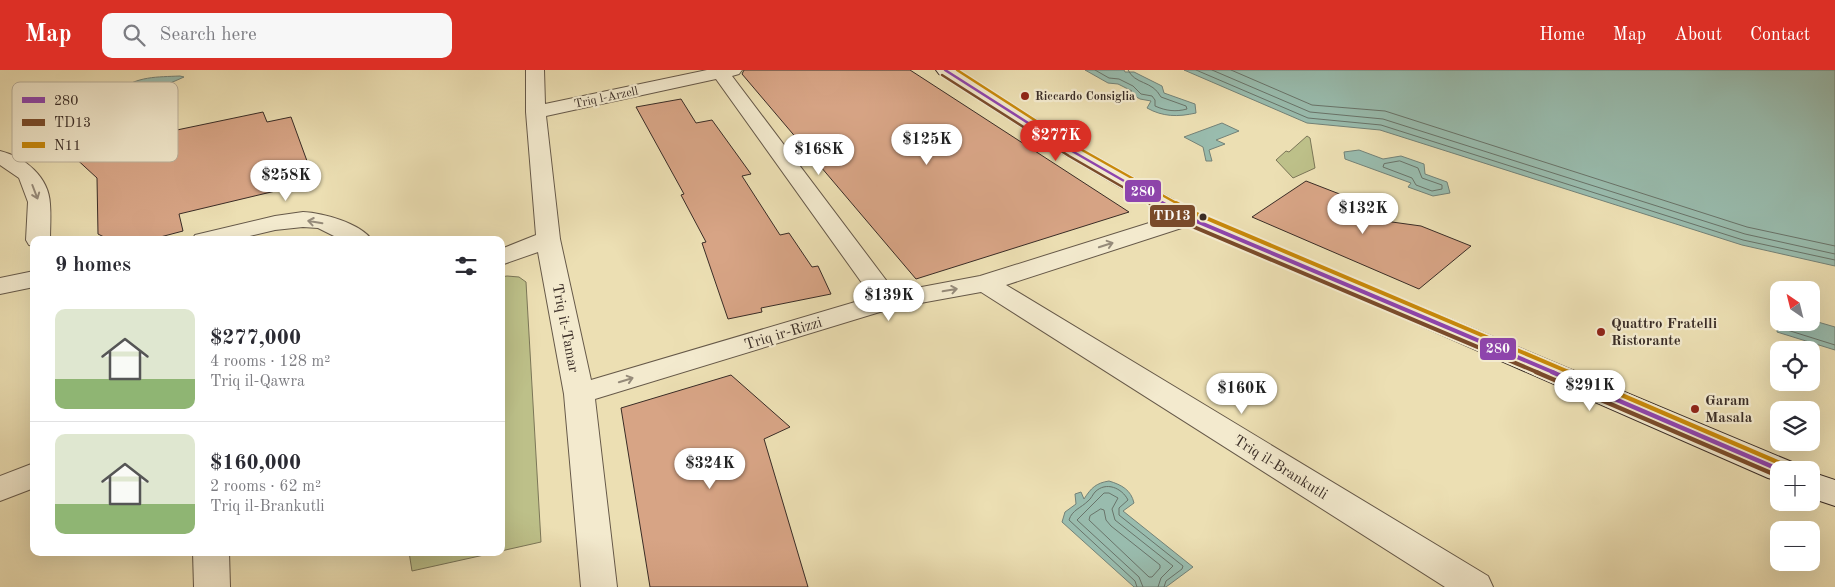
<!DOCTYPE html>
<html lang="en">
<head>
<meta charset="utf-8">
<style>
  :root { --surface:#fff; --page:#f7f7f7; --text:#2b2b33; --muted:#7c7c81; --line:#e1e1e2; --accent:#d93025 }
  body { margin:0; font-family:"Old Standard TT",serif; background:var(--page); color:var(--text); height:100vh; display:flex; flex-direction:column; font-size:19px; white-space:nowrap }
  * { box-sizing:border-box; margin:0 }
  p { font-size:16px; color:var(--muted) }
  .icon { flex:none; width:28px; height:28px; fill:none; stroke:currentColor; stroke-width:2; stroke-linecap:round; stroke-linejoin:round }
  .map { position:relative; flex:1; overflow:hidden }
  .sheet { position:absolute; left:30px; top:166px; width:475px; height:320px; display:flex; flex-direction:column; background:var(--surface); border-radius:10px; box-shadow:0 5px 20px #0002 }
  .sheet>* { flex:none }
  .needle { width:32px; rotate:325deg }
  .fabs { position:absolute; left:1770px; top:211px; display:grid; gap:10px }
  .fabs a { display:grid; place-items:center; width:50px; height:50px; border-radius:10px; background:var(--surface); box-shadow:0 5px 20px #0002; font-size:25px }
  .price { position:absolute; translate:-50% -42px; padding:0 11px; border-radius:18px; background:#fff; color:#222; font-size:16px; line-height:32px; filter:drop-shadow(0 1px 2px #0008) }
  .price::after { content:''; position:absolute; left:50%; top:30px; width:15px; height:11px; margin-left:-8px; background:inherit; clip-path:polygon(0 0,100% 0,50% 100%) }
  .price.active { background:var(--accent); color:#fff }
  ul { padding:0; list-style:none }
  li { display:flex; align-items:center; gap:15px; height:125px; padding:0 25px }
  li+li { border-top:1px solid var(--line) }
  li span { display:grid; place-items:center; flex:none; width:140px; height:100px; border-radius:10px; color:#555 }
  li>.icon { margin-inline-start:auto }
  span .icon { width:60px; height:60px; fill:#fffc; stroke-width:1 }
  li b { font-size:21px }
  h2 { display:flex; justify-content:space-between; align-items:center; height:60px; padding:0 25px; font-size:21px }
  header { display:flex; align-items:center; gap:30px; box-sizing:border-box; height:70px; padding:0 25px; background:var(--accent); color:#fff }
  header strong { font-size:24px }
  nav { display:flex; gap:28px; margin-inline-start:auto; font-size:18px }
  .search { width:350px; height:45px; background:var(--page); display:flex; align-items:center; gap:12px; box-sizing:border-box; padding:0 18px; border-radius:10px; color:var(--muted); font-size:19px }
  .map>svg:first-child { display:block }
  .green { fill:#bdc089; stroke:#7b7658 }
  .water { fill:#99bcae; stroke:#738278 }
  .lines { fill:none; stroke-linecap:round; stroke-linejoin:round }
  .shore { stroke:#69746a; stroke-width:1 }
  .building { fill:#d7a485; stroke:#392c26 }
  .street-casing { stroke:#665949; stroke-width:2 }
  .secondary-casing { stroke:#392c26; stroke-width:2 }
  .street { fill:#f3eace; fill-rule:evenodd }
  .secondary { fill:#f3eace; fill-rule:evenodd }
  .bus-1-far2-casing { stroke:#f3eace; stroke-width:5 }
  .bus-1-far1-casing { stroke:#f3eace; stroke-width:8 }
  .bus-1-casing { stroke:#f3eace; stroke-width:8 }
  .bus-2-far2-casing { stroke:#f3eace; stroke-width:5 }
  .bus-2-far1-casing { stroke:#f3eace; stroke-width:8 }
  .bus-2-casing { stroke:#f3eace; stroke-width:8 }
  .bus-3-far2-casing { stroke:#f3eace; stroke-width:5 }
  .bus-3-far1-casing { stroke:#f3eace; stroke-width:8 }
  .bus-3-casing { stroke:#f3eace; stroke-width:8 }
  .bus-1-far2 { stroke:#8e44ad; stroke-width:2.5 }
  .bus-1-far1 { stroke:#8e44ad; stroke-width:4 }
  .bus-1 { stroke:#8e44ad; stroke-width:4.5 }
  .bus-2-far2 { stroke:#7a4b2a; stroke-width:2.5 }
  .bus-2-far1 { stroke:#7a4b2a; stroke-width:4 }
  .bus-2 { stroke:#7a4b2a; stroke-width:4.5 }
  .bus-3-far2 { stroke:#c8880a; stroke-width:2.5 }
  .bus-3-far1 { stroke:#c8880a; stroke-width:4 }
  .bus-3 { stroke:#c8880a; stroke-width:4.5 }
  .oneway { stroke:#968b7a }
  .poi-dot { fill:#8f2418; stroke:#f3eace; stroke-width:2 }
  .bus-dot { fill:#392c26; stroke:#f3eace; stroke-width:2 }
  .labels { text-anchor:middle; stroke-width:4.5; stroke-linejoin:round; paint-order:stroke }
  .far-poi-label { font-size:12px; font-weight:bold; fill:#392c26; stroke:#f3eace; text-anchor:start }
  .far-street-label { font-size:12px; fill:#392c26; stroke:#f3eace }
  .poi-label { font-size:15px; font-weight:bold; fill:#392c26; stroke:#f3eace; text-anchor:start }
  .street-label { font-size:15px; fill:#392c26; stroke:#f3eace }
  .key { fill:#f3eace; stroke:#bbb19c; stroke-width:1 }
  .key-label { font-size:14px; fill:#392c26 }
  .line-badge { stroke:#f3eace; stroke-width:2 }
  .badge-label { font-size:14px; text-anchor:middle; font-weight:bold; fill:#fff }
</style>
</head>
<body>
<header>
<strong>Map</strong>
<div class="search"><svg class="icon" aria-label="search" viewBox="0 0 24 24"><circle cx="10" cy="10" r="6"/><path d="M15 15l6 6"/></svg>Search here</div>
<nav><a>Home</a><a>Map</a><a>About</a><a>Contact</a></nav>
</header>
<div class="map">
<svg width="1835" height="517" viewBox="0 0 1835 517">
  <rect width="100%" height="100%" fill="#ecdfb3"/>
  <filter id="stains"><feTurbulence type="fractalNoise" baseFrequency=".004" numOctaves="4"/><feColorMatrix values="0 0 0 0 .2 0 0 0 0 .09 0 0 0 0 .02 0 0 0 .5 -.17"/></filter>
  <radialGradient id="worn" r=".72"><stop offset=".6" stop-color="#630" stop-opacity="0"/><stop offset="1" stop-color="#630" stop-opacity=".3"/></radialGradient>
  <!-- green -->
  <g class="green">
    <path d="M1307,66L1310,68L1315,98L1293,108L1276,90L1286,81L1289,82Z"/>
    <path d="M507,206L519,207L526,212L541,472L501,481V207Z"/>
    <path d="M409,482H493V483L412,501Z"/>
  </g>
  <!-- water -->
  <g class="water">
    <path d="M1085,0H1124L1125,2H1134L1162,16L1164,23L1195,34L1196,43C1178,47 1163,47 1147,38L1151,31L1140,29L1129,23L1132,21L1118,14L1108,13Z"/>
    <path d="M1184,0H1835V196L1742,175L1380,60L1307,53Z"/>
    <path d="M180,6L184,7L123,34L117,27L119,21C136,6 158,7 180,6Z"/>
    <path d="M1222,53L1239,61L1216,70L1225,74L1209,80L1212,91H1206L1203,77L1184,67Z"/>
    <path d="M1359,80L1383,89L1401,86L1424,94L1425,104L1447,112L1450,123L1433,126L1408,117L1411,113L1345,89L1344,82Z"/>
    <path d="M1779,247V252H1811V250L1835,257V280L1777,262Z"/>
    <path d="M1109,411C1122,415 1131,420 1134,433L1123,441L1193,497L1166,517H1134L1062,452L1065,442L1076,434L1075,424L1081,422L1084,429C1091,418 1096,413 1109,411Z"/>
  </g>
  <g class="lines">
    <!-- shore -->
    <g class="shore">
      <path d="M1095,0L1109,8L1119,9L1133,16L1141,24L1152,26L1155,30V36C1166,41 1176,42 1187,39L1186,36L1161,27C1152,10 1135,15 1128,0"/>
      <path d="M1196,0L1308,48L1381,55L1743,170L1835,190"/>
      <path d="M1212,0L1310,42L1383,49L1745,164L1835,184"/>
      <path d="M1231,0L1312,35L1385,41L1747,157L1835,176"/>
      <path d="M147,13L149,15L148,18L128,26L125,25V22L134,16Z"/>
      <path d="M1400,91L1418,98L1422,108L1442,115V119L1432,121L1416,115L1412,108L1383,97L1384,94Z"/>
      <path d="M1783,252L1784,259L1835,275"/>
      <path d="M1101,439L1104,440L1106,450L1111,456L1160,495V498L1152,507H1149L1089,450L1090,446Z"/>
      <path d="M1137,517L1135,511L1069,450C1072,440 1081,438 1088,431C1091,429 1093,424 1095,422C1106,411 1122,418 1128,430L1119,438V445L1183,496L1182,499L1166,511L1164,517"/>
      <path d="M1143,517L1139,507L1077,450L1104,423H1109L1118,428L1112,439L1115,450L1173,496L1161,508L1158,517"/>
    </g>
  </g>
  <!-- building -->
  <g class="building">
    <path d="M744,0H910L1129,142L916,209L742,4Z"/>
    <path d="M681,29L696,53L712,50L751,104L742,106L780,165L789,163L812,197L818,196L831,224L761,238L762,242L728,249L702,173L706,172L681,125L684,124L636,37Z"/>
    <path d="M263,42L267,52L291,47L311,102L285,108L288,118L179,144L183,161L149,170H110L98,164L97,108L72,85L105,75Z"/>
    <path d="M1306,111L1355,130L1369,143L1392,152L1421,156L1471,176L1419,219L1252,147Z"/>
    <path d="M731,305L790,357L764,369L808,517H650L621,338Z"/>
  </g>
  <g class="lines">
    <!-- street casing -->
    <g class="street-casing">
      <g id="street">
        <path d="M526,0H544L545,34L707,0H742L739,4L732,6L895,222L980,206L1181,143L1189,141L1197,143L1201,148L1197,153L1006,215L1488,506L1493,517H1445L981,222L893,238L595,329L617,517H581L564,324L538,182L501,195V179L536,165L526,42ZM716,9L872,227L591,310L560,169L546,46Z"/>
        <path d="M0,81C25,87 49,107 50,134C51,146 50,158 50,170H34V176L29,175L26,170L28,132L19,108L0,95Z"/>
        <path d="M303,142C323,143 360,153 372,170H342L318,158L303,157L275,160L233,170H192L195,165L275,146Z"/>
        <path d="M34,201V217L0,224V208Z"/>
        <path d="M34,393V418L0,431V406Z"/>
        <path d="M193,482H229L230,517H194Z"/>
      </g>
    </g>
    <!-- secondary casing -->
    <g class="secondary-casing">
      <g id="secondary">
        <path d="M936,0H958L1079,77L1197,143L1792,392L1796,400H1779V411L1768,408L1408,250L1181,153L1065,85L939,4Z"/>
        <path d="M1811,402L1835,410V436L1811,428Z"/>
      </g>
    </g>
    <!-- street -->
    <use href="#street" class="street"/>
    <!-- secondary -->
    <use href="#secondary" class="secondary"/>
    <!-- bus-1-far2 casing -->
    <g class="bus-1-far2-casing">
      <path id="bus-1-far2" d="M945,0L1072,81L1164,134"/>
    </g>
    <!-- bus-1-far1 casing -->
    <g class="bus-1-far1-casing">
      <path id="bus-1-far1" d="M1162,133L1189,148L1555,303"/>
    </g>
    <!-- bus-1 casing -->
    <g class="bus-1-casing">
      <path id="bus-1" d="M1552,302L1780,400"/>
    </g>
    <!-- bus-2-far2 casing -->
    <g class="bus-2-far2-casing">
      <path id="bus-2-far2" d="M942,5L1069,86L1152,134"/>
    </g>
    <!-- bus-2-far1 casing -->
    <g class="bus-2-far1-casing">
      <path id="bus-2-far1" d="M1150,133L1187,154L1539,303"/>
    </g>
    <!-- bus-2 casing -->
    <g class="bus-2-casing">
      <path id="bus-2" d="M1536,302L1778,406"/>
    </g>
    <!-- bus-3-far2 casing -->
    <g class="bus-3-far2-casing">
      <path id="bus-3-far2" d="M957,0L1075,76L1178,134"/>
    </g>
    <!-- bus-3-far1 casing -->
    <g class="bus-3-far1-casing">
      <path id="bus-3-far1" d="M1176,133L1192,142L1571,303"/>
    </g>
    <!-- bus-3 casing -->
    <g class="bus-3-casing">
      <path id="bus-3" d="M1568,302L1782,394"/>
    </g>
    <!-- bus-1-far2 -->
    <use href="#bus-1-far2" class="bus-1-far2"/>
    <!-- bus-1-far1 -->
    <use href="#bus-1-far1" class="bus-1-far1"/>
    <!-- bus-1 -->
    <use href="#bus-1" class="bus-1"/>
    <!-- bus-2-far2 -->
    <use href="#bus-2-far2" class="bus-2-far2"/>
    <!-- bus-2-far1 -->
    <use href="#bus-2-far1" class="bus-2-far1"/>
    <!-- bus-2 -->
    <use href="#bus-2" class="bus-2"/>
    <!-- bus-3-far2 -->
    <use href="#bus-3-far2" class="bus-3-far2"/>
    <!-- bus-3-far1 -->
    <use href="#bus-3-far1" class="bus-3-far1"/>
    <!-- bus-3 -->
    <use href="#bus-3" class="bus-3"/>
  </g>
  <!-- one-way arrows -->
  <defs><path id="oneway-shaft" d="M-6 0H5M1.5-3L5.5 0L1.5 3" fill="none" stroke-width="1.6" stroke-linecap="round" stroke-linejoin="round" transform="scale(1.25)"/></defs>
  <g class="oneway">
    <use href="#oneway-shaft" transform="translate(35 122) rotate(69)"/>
    <use href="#oneway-shaft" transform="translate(315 152) rotate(-171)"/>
    <use href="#oneway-shaft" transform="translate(1106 175) rotate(-18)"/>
    <use href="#oneway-shaft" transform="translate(950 220) rotate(-10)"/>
    <use href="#oneway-shaft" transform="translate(626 310) rotate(-17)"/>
  </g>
  <!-- markers -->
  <g class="poi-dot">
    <circle cx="1025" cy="26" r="5"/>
    <circle cx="1601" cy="262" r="5"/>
    <circle cx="1695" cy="339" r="5"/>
  </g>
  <circle class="bus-dot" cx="1203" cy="147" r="4.5"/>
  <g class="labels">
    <!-- far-poi labels -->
    <g class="far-poi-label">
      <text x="1035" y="30">Riccardo Consiglia</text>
    </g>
    <!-- far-street labels -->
    <g class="far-street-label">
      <text transform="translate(606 27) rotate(-12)" y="4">Triq l-Arzell</text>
    </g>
    <!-- poi labels -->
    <g class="poi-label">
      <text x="1611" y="258">Quattro Fratelli<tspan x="1611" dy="17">Ristorante</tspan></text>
      <text x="1705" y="335">Garam<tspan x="1705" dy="17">Masala</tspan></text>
    </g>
    <!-- street labels -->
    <g class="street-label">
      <text transform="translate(566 258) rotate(79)" y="5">Triq it-Tamar</text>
      <text transform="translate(783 263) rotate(-17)" y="5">Triq ir-Rizzi</text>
      <text transform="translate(1281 397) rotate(32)" y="5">Triq il-Brankutli</text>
    </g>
  </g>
  <!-- legend -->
  <rect x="12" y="12" width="166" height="80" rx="8" class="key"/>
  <rect x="22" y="27" width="23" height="6" fill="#8e44ad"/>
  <rect x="22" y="49" width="23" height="7" fill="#7a4b2a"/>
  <rect x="22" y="72" width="23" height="6" fill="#c8880a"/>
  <g class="key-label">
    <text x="54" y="35">280</text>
    <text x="54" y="57">TD13</text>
    <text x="54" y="80">N11</text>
  </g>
  <g class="line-badge">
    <rect x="1124" y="109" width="38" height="24" rx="5" fill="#8e44ad"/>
    <rect x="1149" y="134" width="47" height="24" rx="5" fill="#7a4b2a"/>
    <rect x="1479" y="267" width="38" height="24" rx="5" fill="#8e44ad"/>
  </g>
  <g class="badge-label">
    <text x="1143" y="126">280</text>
    <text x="1172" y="150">TD13</text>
    <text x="1498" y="283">280</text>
  </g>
  <rect width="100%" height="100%" filter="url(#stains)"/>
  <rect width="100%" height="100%" fill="url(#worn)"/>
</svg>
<div class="fabs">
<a><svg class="needle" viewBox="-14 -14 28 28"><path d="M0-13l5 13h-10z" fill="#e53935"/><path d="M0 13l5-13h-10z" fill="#7c7c81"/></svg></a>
<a><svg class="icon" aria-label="locate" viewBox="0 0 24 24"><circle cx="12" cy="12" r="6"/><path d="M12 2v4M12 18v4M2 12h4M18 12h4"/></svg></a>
<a><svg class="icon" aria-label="layers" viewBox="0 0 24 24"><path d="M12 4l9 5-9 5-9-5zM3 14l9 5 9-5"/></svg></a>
<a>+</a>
<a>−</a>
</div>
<b class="price active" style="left:1056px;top:92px">$277K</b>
<b class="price" style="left:927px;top:96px">$125K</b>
<b class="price" style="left:819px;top:106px">$168K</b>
<b class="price" style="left:286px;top:132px">$258K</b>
<b class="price" style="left:1363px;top:165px">$132K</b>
<b class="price" style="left:889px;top:252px">$139K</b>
<b class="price" style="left:1590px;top:342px">$291K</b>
<b class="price" style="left:1242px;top:345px">$160K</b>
<b class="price" style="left:710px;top:420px">$324K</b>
<section class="sheet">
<h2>9 homes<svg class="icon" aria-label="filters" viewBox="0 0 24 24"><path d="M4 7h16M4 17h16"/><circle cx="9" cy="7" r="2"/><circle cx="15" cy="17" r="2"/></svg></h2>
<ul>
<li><span style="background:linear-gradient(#dfe7d0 70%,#8fb573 0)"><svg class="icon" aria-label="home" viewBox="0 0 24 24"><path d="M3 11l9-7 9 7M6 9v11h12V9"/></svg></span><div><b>$277,000</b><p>4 rooms · 128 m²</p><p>Triq il-Qawra</p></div></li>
<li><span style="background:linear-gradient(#dfe7d0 70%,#8fb573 0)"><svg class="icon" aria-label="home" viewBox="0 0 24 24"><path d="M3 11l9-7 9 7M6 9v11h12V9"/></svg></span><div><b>$160,000</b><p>2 rooms · 62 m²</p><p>Triq il-Brankutli</p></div></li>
</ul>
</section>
</div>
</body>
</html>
